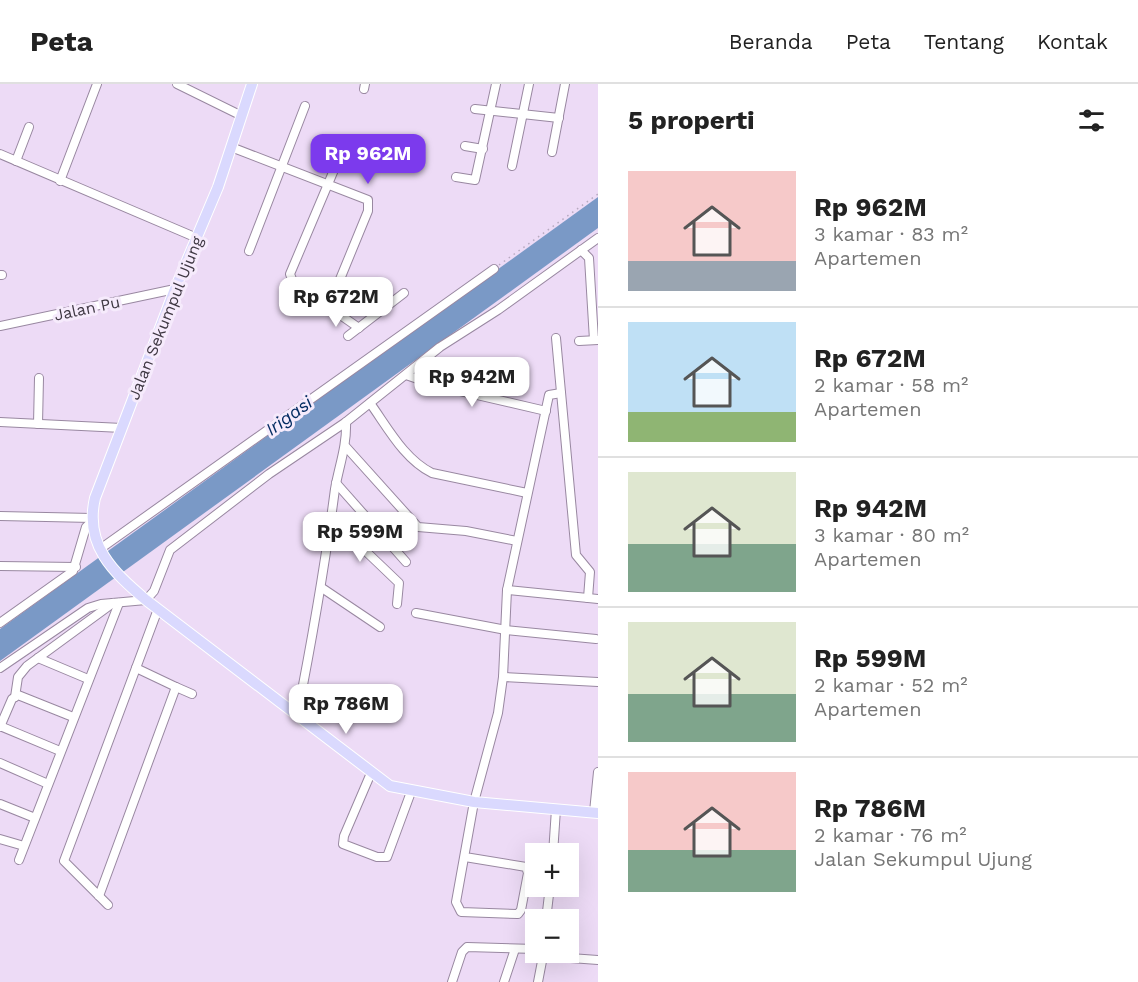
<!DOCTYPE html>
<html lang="id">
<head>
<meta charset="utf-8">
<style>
  :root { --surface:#fff; --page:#f6f6f6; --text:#222; --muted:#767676; --line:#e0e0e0; --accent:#7c3aed }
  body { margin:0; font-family:"Work Sans",sans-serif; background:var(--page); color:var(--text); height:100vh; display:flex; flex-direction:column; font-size:22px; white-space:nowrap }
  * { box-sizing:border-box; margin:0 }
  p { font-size:20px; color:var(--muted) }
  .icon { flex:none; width:33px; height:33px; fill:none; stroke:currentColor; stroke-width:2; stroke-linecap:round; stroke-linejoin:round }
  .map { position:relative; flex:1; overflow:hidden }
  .panel { display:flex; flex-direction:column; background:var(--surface); width:540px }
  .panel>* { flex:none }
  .buttons { position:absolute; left:525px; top:759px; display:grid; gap:12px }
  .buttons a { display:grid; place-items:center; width:54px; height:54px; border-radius:0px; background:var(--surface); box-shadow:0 6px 24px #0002; font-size:30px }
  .price { position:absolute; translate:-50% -51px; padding:0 14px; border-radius:12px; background:#fff; color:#222; font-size:20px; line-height:39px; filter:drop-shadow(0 2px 3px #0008) }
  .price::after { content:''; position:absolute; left:50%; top:36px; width:18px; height:14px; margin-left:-9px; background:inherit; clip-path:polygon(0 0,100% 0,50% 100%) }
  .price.on { background:var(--accent); color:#fff }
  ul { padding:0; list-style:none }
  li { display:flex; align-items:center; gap:18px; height:150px; padding:0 30px }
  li+li { border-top:2px solid var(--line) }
  li span { display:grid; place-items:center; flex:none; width:168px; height:120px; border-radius:0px; color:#555 }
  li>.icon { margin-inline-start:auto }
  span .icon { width:72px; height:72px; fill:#fffc; stroke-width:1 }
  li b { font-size:26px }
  h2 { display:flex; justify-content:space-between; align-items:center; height:72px; padding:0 30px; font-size:26px }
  header { display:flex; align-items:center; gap:36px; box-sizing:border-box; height:84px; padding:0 30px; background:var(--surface); border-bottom:2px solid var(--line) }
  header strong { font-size:28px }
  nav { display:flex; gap:33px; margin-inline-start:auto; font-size:21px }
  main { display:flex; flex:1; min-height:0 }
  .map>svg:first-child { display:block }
  .water { fill:#7a99c6 }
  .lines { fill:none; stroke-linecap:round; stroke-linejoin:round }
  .minor-casing { stroke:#9988a1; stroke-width:10 }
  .major-casing { stroke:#fff; stroke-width:12 }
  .path { stroke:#b8aac0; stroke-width:1.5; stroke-dasharray:1.5 4.5; stroke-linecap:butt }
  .minor { stroke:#fff; stroke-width:8 }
  .major { stroke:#dad9fe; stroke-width:10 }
  .labels { text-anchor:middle; stroke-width:6; stroke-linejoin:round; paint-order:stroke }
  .street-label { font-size:16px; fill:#3f3843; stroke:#f6ebfc }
  .water-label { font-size:18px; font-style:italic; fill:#042c62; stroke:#f6ebfc }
</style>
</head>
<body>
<header>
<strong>Peta</strong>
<nav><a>Beranda</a><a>Peta</a><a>Tentang</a><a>Kontak</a></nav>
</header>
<main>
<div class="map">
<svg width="598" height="898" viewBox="0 0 598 898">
  <rect width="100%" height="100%" fill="#eddbf6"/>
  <!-- water -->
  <path class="water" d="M598,113V144L0,577V545Z"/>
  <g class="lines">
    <!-- minor casing -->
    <g class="minor-casing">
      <g id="minor">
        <path d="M177,0L242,32"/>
        <path d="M364,5L365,0"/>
        <path d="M475,25L559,34"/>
        <path d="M465,62L483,65"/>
        <path d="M231,63L368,116V127L329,222"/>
        <path d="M342,67L290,190L293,198L359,244"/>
        <path d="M552,68L565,0"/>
        <path d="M0,70L197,154"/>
        <path d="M16,77L29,43"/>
        <path d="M512,82L529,0"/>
        <path d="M456,93L475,96L496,0"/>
        <path d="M60,97L97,0"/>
        <path d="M581,166L589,174L594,256"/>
        <path d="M249,167L305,22"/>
        <path d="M0,191H2"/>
        <path d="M0,242L175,205"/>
        <path d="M348,252L404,209"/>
        <path d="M556,254L576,471L590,488L588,514"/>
        <path d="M579,257L598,256"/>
        <path d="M406,291L438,302L546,327"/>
        <path d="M370,319C388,344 404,375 432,389L527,409"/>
        <path d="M0,338L122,344"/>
        <path d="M38,340L39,294"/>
        <path d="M346,363L418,443L466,447L517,457"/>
        <path d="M336,399L406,478"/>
        <path d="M0,432L92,434"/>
        <path d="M332,435L399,499L397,520"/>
        <path d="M100,465L494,185"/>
        <path d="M0,482L76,483"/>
        <path d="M322,504L380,543"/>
        <path d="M507,506L598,515"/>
        <path d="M416,529L506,546L596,555"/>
        <path d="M0,539L73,487L86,443L92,437"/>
        <path d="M38,574L88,595"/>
        <path d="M0,584L88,524L101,520L146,516L154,507L170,466L269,390L346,338L440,263L498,226L598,154"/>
        <path d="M136,584L176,603"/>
        <path d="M503,593L598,598"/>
        <path d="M15,613L18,593L27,582L113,519"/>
        <path d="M297,632C312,556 325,481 335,405C339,382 347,362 346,338"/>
        <path d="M0,642L60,667"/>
        <path d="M0,643L12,615L18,611L73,633"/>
        <path d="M0,679L48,700"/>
        <path d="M371,689L344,752L343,760L377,773H387L411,708"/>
        <path d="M0,720L35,734"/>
        <path d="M594,728L598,688"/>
        <path d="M0,755L24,762"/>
        <path d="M553,770L556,725"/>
        <path d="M465,773L526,783L528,789L521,826L518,830L461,828L456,818L474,718L498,629L503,593L507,506L549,311L561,309"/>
        <path d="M19,776L119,519"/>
        <path d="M99,812L176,603L192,610"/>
        <path d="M108,821L64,777L158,525"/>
        <path d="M546,836L550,802"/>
        <path d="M543,868V872L598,876"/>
        <path d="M452,898L462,868L467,863L536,865"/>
        <path d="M504,898L515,865"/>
        <path d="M538,898L543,872"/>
      </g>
    </g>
    <!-- major casing -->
    <g class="major-casing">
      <path id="major" d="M252,0L218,103L175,205L95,414C84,461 113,488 146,516L390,702L474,718L598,729"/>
    </g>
    <!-- path -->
    <path class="path" d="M499,181L598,110"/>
    <!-- minor -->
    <use href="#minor" class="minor"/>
    <!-- major -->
    <use href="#major" class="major"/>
  </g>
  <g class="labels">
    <!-- street labels -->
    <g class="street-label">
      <text transform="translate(87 224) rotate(-12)" y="6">Jalan Pu</text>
      <text transform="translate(165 234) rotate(-68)" y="6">Jalan Sekumpul Ujung</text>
    </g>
    <!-- water labels -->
    <g class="water-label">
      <text transform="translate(289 332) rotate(-36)" y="6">Irigasi</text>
    </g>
  </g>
</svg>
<div class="buttons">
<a>+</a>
<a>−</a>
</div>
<b class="price on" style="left:368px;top:101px">Rp 962M</b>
<b class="price" style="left:336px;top:244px">Rp 672M</b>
<b class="price" style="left:472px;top:324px">Rp 942M</b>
<b class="price" style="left:360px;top:479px">Rp 599M</b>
<b class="price" style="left:346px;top:651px">Rp 786M</b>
</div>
<section class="panel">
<h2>5 properti<svg class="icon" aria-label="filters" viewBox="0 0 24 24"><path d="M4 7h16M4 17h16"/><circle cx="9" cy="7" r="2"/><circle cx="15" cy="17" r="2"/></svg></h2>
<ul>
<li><span style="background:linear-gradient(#f6c9c9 75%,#9aa5b1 0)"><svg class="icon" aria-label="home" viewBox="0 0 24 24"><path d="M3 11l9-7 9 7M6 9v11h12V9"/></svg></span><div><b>Rp 962M</b><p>3 kamar · 83 m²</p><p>Apartemen</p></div></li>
<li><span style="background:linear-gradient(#bfe0f5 75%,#8fb573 0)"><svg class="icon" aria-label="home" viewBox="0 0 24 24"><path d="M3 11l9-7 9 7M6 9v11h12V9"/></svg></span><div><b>Rp 672M</b><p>2 kamar · 58 m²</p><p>Apartemen</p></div></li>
<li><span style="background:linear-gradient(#dfe7d0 60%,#7fa58c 0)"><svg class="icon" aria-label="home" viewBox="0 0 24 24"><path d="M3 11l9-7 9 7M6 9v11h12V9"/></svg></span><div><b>Rp 942M</b><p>3 kamar · 80 m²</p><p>Apartemen</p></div></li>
<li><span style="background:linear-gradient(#dfe7d0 60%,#7fa58c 0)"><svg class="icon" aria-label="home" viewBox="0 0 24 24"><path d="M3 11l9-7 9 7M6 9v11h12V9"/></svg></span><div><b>Rp 599M</b><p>2 kamar · 52 m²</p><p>Apartemen</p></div></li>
<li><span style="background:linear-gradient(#f6c9c9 65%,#7fa58c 0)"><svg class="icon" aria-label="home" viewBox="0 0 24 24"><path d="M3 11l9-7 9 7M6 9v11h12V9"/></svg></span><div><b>Rp 786M</b><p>2 kamar · 76 m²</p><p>Jalan Sekumpul Ujung</p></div></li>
</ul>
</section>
</main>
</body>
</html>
